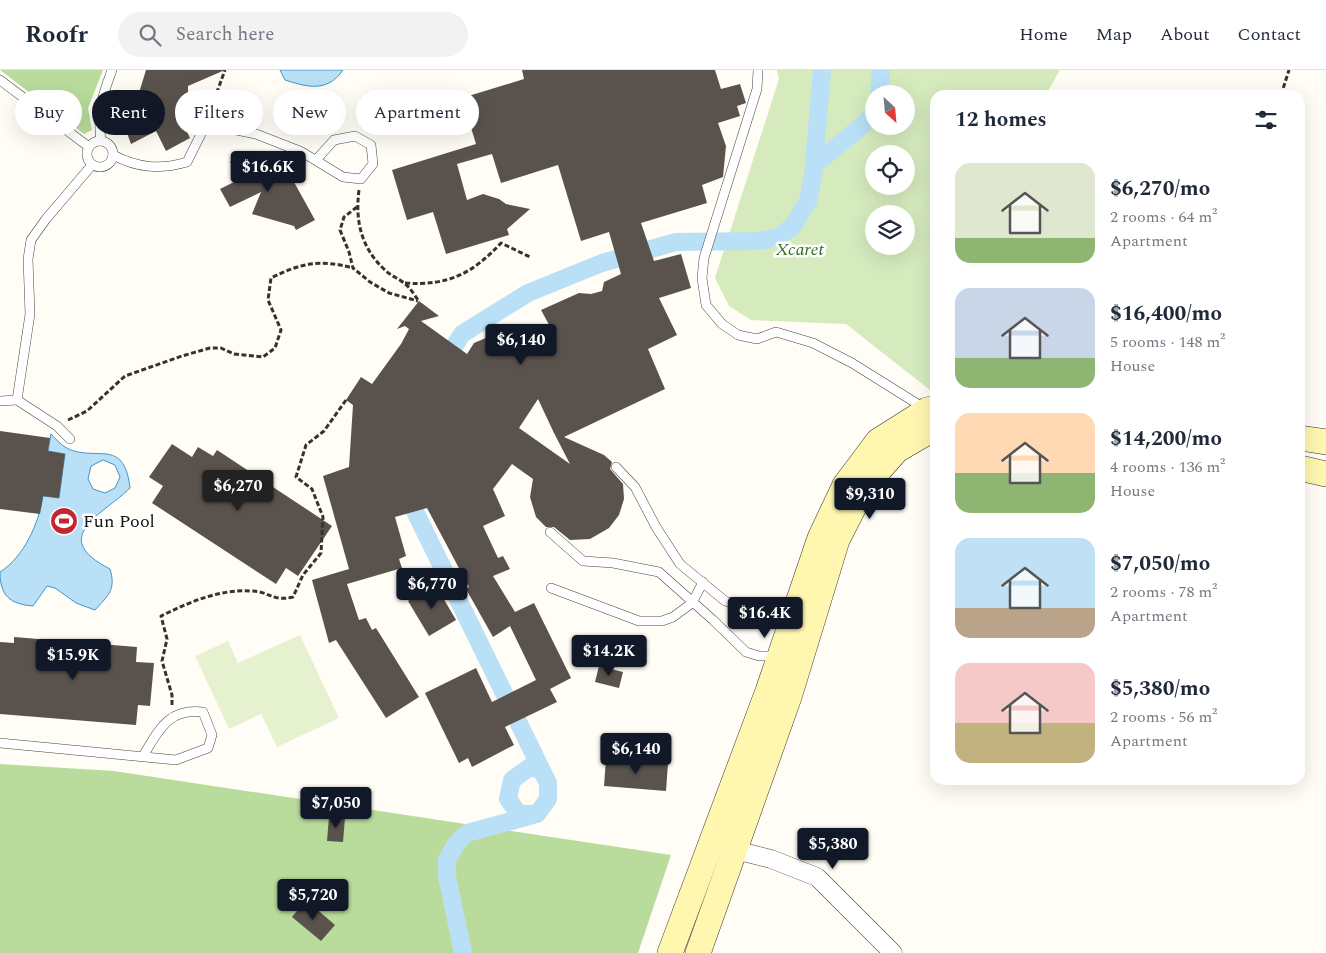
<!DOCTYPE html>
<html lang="en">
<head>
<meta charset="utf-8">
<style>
  :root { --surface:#fff; --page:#f2f2f3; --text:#1f2937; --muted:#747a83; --line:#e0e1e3; --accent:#111827 }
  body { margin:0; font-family:Spectral,serif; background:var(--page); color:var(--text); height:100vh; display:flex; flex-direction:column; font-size:19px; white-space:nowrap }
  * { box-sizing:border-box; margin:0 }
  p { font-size:16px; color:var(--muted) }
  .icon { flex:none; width:28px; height:28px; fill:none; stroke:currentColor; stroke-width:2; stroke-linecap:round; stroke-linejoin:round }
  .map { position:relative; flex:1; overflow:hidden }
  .side { position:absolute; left:930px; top:20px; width:375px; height:695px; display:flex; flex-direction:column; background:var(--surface); border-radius:15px; box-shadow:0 5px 20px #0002 }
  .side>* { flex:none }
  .banner { position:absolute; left:15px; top:20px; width:475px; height:45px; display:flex; gap:10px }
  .needle { width:32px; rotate:154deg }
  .tools { position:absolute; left:865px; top:15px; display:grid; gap:10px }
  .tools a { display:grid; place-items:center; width:50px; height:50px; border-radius:50%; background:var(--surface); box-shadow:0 5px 20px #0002; font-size:25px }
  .price { position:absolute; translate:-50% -42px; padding:0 11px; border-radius:5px; background:var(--accent); color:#fff; font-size:16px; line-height:32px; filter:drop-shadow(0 1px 2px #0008) }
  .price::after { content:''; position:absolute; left:50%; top:30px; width:15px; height:11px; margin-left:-8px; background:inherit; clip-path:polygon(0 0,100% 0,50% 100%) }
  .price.active { background:#222; color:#fff }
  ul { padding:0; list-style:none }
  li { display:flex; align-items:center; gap:15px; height:125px; padding:0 25px }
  li span { display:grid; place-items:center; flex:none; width:140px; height:100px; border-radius:15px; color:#555 }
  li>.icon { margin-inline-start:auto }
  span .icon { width:60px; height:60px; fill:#fffc; stroke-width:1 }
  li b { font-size:21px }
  h2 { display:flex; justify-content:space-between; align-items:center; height:60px; padding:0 25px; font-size:21px }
  .tag { padding:0 18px; border-radius:22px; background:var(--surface); box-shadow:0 5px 20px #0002; font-size:18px; line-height:45px }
  .tag.active { background:var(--accent); color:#fff }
  header { display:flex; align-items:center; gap:30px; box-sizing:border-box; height:70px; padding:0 25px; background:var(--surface); border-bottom:1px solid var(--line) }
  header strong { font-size:24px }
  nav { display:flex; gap:28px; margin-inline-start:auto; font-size:18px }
  .search { width:350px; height:45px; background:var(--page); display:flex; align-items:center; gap:12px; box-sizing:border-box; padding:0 18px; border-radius:28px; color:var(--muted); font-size:19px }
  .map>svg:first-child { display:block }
  .green { fill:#d5ebbd; fill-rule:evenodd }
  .forest { fill:#b9dc9c }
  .pitch { fill:#e6f2cf }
  .water { fill:#b9e0f7; stroke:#3f96cf; fill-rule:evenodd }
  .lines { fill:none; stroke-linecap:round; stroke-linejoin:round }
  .canal { stroke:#b9e0f7; stroke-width:18 }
  .building { fill:#5a524d; fill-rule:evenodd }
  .lane-casing { stroke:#444; stroke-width:10 }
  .street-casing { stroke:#444; stroke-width:19 }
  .secondary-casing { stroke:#333; stroke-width:26 }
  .path { stroke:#333; stroke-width:3; stroke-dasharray:5 2.5; stroke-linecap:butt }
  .lane { stroke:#fff; stroke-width:9 }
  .street { stroke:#fff; stroke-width:18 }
  .secondary { stroke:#fff6b0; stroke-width:25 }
  .labels { text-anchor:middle; stroke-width:5; stroke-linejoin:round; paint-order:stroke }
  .park-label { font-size:18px; font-style:italic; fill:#2f6b1f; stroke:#fff }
  .poi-label { font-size:18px; fill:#111; stroke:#fff; text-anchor:start }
</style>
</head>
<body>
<header>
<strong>Roofr</strong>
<div class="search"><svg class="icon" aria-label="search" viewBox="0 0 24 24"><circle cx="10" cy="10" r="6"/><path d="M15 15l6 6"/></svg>Search here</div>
<nav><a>Home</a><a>Map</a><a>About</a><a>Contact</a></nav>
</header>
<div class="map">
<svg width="1326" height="883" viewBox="0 0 1326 883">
  <rect width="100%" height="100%" fill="#fffdf5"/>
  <!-- green -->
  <path class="green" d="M777,0H1060L1046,25H935V324L846,254L751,250L729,236L715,208L779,9ZM874,24H906V56H874ZM874,84H906V116H874ZM874,144H906V176H874Z"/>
  <!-- forest -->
  <g class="forest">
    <path d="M0,0H103L88,38L92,60L84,64Z"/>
    <path d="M0,694L114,701L671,785L638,883H0Z"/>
  </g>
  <!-- pitch -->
  <path class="pitch" d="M300,565L339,648L277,677L261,644L229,659L195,586L228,571L238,593Z"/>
  <!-- water -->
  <g class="water">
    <path d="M280,0H343C327,23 307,17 285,10Z"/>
    <path d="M51,364C55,368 60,374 65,377C94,394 124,365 130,418C104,444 47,467 110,499C116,519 109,525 95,540L76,533L55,518L47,516L33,536C10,534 0,526 0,502C24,487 39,453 43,426L59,428L65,384L48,381ZM103,390L115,395L120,407L115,418L105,423L93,419L88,409L91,396Z"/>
  </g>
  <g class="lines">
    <!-- canal -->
    <g class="canal">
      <path d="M879,24L881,0"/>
      <path d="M814,95L863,55L874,43"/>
      <path d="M443,294L462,264L528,223L602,193L676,172L758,171L778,167L793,156L808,131L813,106L822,0"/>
      <path d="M405,421L548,713V729L537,744H519L508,729L512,710L530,697L541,700"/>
      <path d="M463,883L447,806V790L456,774L467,763L533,745"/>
    </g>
  </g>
  <!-- building -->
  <g class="building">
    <path d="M146,0H225L188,16V33L177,41L190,68L166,81L156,61L131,74L123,52L131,49Z"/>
    <path d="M522,0H715L721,19L740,14L746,33L737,36L740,46L718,53L726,76L723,107L702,115L707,133L641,153L654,191L681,184L691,218L659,228L677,265L648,279L665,319L564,367L604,385L612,392L610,399L623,414L624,429L619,445L609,458L590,469L570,470L554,457H546L536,447L530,427L533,409L512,394L493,419L505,446L483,456L498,488L503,486L510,499L493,506L515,542L534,533L571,608L550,619L557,632L505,657L514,675L472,697L468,688L459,693L425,623L476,598L492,632L536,610L510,556L493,567L466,519L469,517L427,438L395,447L406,486L399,489L402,498L347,514L359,550L366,548L372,560L376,558L419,627L386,648L336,570L329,573L312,510L349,499L323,406L349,397L353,335L346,330L361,307L372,314L401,274L409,259L405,256L397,259L419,231L439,246L421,251L467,284L474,273L512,257L519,276L553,262L541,240L579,223L591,224L602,221L604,212L621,204L609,162L581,171L558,95L501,113L492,84L457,94L467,130L483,124L499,129L506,134L530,139L507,159L509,165L446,184L433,142L407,150L392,100L476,74L462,28L524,9ZM538,329L554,363L570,394L519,358Z"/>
    <path d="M252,81L265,103L276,98L282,100L294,112L315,150L296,160L294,156L252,144L261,122L230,137L220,119L240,109L230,92Z"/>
    <path d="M0,361L50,368L48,381L65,384L59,428L43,426L40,444L0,439Z"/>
    <path d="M172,374L192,387L198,377L213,386L217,380L332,456L298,506L286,498L276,514L152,433L163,416L149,407Z"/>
    <path d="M435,514L456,550L429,566L408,531Z"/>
    <path d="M14,567L137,577L136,592L154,593L150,636L138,635L136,655L0,644V572L14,573Z"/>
    <path d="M599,596L623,602L619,618L595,612Z"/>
    <path d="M606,689L668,693L666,721L604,716Z"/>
    <path d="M329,747L345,748L343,772L327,771Z"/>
    <path d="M306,830L335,855L321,871L292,847Z"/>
  </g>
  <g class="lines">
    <!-- lane casing -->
    <g class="lane-casing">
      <g id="lane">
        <path d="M758,0L757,19L704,188L702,208L706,235L722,254L738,265L757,269L776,262L813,273L852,293L924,338"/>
        <path d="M0,10L89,77"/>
        <circle cx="100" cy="84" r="13"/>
        <path d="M101,71C97,41 102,27 112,0"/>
        <path d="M113,85C138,98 160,100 187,92L204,58L212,55L256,64L302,82L343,107L361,109L373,94L371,75L355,66L334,70L316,90"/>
        <path d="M0,331L17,330"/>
        <path d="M70,369L57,356L17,330L30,244L28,189L31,170L46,149L92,95"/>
        <path d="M616,397L635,417L656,457L680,494L725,531L756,540H775L794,532"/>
        <path d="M550,462L583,491L613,493L659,502L713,550L746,582L759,586H778"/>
        <path d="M551,518L639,551H662L673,547L692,533L703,512"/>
        <path d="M0,673L176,690L208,678L212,665L203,642C168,638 159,660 143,686"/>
      </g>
    </g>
    <!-- street casing -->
    <g class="street-casing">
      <path id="street" d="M735,780L771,789L817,807L893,883"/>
    </g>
    <!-- secondary casing -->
    <g class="secondary-casing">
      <g id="secondary">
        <path d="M1300,368L1326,372"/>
        <path d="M1300,398L1326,404"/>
        <path d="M670,883L768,621L820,468L845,415L878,371L927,340L935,338"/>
        <path d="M698,883L789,627L837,470L864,417L897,380L935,358"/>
      </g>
    </g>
    <!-- path -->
    <g class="path">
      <path d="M1281,25L1289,0"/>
      <path d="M209,44L225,0"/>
      <path d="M276,98L283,86"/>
      <path d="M359,120C355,151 361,178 385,200C391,206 398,208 404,213C410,217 414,225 419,231"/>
      <path d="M357,137L344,147L340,160L349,182L353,198L370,212L389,223L418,231"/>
      <path d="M405,213C448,216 472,204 501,173L530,187"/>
      <path d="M68,350L87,341L125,306L182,286L210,278H221L234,284L263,287L275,278L281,260L268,230L271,208C301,193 320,189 353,198"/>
      <path d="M172,635V625L162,591L167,569L161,546C190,532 219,519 251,521C269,521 272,532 293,527L303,505L321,483L323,447L312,419L296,407L306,375L324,361L346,330"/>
    </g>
    <!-- lane -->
    <use href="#lane" class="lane"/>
    <!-- street -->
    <use href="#street" class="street"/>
    <!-- secondary -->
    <use href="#secondary" class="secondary"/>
  </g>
  <!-- icons -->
  <defs>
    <g id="stadium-disc" transform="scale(1.4375)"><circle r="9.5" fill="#c4262e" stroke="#fff"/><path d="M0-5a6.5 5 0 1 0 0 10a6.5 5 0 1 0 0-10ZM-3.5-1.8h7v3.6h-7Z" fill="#fff"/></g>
  </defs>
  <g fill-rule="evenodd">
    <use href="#stadium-disc" x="64" y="451"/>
  </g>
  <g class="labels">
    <!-- park labels -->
    <g class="park-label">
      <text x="800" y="185">Xcaret</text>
    </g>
    <!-- poi labels -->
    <g class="poi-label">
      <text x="83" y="457">Fun Pool</text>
    </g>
  </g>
</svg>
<div class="tools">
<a><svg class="needle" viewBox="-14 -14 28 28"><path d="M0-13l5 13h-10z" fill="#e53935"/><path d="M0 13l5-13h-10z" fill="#747a83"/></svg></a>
<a><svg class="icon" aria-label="locate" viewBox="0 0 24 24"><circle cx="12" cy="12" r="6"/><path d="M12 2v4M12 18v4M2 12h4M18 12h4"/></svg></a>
<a><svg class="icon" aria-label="layers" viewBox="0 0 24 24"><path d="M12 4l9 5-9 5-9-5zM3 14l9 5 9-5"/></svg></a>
</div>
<b class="price" style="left:268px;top:123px">$16.6K</b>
<b class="price" style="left:521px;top:296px">$6,140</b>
<b class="price active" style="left:238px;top:442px">$6,270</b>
<b class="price" style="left:870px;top:450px">$9,310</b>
<b class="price" style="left:432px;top:540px">$6,770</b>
<b class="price" style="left:765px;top:569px">$16.4K</b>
<b class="price" style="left:609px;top:607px">$14.2K</b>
<b class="price" style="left:73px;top:611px">$15.9K</b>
<b class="price" style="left:636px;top:705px">$6,140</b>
<b class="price" style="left:336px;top:759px">$7,050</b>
<b class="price" style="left:833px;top:800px">$5,380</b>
<b class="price" style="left:313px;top:851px">$5,720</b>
<div class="banner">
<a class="tag">Buy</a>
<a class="tag active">Rent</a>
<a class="tag">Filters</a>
<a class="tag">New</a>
<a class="tag">Apartment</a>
</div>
<section class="side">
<h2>12 homes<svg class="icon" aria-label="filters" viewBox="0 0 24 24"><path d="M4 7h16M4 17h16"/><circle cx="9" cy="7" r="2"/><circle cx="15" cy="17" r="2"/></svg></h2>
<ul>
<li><span style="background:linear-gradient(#dfe7d0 75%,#8fb573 0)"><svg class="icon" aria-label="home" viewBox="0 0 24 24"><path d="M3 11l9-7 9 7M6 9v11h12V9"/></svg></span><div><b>$6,270/mo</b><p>2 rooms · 64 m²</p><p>Apartment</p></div></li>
<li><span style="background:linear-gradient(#c9d6e8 70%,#8fb573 0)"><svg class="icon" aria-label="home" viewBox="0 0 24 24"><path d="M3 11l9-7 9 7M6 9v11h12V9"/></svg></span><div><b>$16,400/mo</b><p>5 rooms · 148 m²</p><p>House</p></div></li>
<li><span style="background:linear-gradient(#ffd9b3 60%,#8fb573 0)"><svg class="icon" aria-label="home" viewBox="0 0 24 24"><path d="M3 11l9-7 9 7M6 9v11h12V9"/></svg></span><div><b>$14,200/mo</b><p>4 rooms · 136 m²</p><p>House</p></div></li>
<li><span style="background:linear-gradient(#bfe0f5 70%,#b9a48a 0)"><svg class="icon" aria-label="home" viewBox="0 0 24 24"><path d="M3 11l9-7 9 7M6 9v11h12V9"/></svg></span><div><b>$7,050/mo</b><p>2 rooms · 78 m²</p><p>Apartment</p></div></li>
<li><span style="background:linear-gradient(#f6c9c9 60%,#c2b280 0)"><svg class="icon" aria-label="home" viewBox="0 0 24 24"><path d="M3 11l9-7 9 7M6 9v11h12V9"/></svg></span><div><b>$5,380/mo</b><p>2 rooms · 56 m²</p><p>Apartment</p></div></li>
</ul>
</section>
</div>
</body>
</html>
